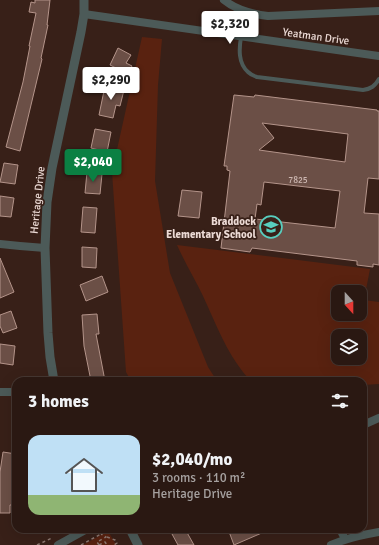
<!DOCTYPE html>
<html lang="en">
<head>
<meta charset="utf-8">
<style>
  :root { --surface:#2a1812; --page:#362520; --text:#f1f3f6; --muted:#a5a09f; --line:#463732; --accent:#0b8043 }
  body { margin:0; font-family:Signika,sans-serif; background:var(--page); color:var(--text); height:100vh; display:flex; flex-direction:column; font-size:15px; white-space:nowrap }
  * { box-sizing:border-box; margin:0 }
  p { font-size:13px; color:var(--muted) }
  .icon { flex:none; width:22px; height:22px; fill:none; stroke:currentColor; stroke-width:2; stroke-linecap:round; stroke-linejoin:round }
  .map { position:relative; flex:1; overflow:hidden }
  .side { position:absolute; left:12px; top:377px; width:355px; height:156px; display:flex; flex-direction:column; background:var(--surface); border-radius:12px; box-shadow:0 4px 16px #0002,0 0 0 1px var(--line) }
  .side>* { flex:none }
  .needle { width:26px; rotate:159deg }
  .buttons { position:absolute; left:331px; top:285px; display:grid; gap:8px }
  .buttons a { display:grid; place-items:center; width:36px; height:36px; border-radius:8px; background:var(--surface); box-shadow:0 4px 16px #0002,0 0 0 1px var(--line); font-size:20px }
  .price { position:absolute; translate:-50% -34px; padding:0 9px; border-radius:4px; background:#fff; color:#222; font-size:13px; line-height:26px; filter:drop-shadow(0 1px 2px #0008) }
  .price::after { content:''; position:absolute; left:50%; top:24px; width:12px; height:9px; margin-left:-6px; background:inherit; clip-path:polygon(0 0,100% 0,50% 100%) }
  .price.on { background:var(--accent); color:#fff }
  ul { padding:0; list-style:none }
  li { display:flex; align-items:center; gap:12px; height:100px; padding:0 16px }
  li+li { border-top:1px solid var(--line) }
  li span { display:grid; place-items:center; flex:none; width:112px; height:80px; border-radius:12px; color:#555 }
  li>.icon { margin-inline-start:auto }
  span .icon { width:48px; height:48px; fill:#fffc; stroke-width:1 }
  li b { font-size:17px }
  h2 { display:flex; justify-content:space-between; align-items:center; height:48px; padding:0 16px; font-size:17px }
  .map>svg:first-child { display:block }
  .green { fill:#592210; fill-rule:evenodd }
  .building { fill:#6b4f46; stroke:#b4948a; fill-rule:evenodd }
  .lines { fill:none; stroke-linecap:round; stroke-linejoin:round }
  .path { stroke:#8e7972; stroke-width:1.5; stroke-dasharray:3 3; stroke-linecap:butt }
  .service { stroke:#4c5a58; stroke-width:4 }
  .minor { stroke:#4c5a58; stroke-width:8 }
  .tertiary { stroke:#4c5a58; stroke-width:9 }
  .labels { text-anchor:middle; stroke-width:3.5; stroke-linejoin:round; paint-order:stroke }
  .number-label { font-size:9px; fill:#ccb7b1 }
  .street-label { font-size:11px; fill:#ecdad5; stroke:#382018 }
  .poi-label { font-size:11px; font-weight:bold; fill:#ecdad5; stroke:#382018; text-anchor:end }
</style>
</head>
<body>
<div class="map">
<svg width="379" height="545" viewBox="0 0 379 545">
  <rect width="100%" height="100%" fill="#382018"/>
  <!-- green -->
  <g class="green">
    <path d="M142,37L162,39L158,85L155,181L170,273L208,367L217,381H131L126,372L112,172Z"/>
    <path d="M177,245L370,269L364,300L379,302V384L363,385V381H251C228,357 217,326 203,296C195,279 185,263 177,245ZM338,292H360V314H338ZM338,336H360V358H338Z"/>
    <path d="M108,531L116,545H83Z"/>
  </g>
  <!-- building -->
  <g class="building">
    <path d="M35,0H50L47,25H48L41,58L42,59L20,151L6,147L23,82L30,46H29L36,13L29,12L31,2L35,3Z"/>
    <path d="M118,48L131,55L126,63L132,66L128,74L110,65Z"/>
    <path d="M105,86L124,90L120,106L116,105L113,118L99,115Z"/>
    <path d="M234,95L254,97L255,95L377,110V111H379V179L368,178L364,213L379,214V265L373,264V267L357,265V261L252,248L250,252L221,248L230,171L227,170V166H224ZM262,123L348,134L345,162L259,150L274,138ZM264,182L340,191L335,228L255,219L257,204L261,205Z"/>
    <path d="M95,129L111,132L107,152L91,148Z"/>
    <path d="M4,163L18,165L15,184L0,182Z"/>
    <path d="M87,172L102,174L100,194L85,193Z"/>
    <path d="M182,190L202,192L199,218L178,216Z"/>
    <path d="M0,196L14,198L11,217L0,216Z"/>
    <path d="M83,207L97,208L95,233L81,232Z"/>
    <path d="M82,247L97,248L96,268L82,267Z"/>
    <path d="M0,258L14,292L0,298Z"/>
    <path d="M102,276L108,292L86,301L80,285Z"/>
    <path d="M11,311L17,328L3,333L0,326V315Z"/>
    <path d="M97,314L99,334H96L105,381H91L84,346L82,315Z"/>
    <path d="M0,344L15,346L13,365L0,363Z"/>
    <path d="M3,452L16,454V463L13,486H14L13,495H16V505H10V513H0V472Z"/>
    <path d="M181,529H185L194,545H178L172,534Z"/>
    <path d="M228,529H271L234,545Z"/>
  </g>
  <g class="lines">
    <!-- path -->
    <g class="path">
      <path d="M107,537L115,540L117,543L114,545"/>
      <path d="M37,545L52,538"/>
      <path d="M81,545L110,529"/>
      <path d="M99,545L97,542L106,537L101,534"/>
      <path d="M99,545L105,542L107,545"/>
    </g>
    <!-- service -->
    <path class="service" d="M241,37C239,49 238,63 248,72C250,74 254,76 257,77L363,90C371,89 375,86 379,79"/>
    <!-- minor -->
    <g class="minor">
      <path d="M224,0C236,10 252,14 268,16L379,11"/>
      <path d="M84,14L379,56"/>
      <path d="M0,244L20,246L45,248"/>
      <path d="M0,392H16"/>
      <path d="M363,425L379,418"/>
      <path d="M340,529L345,539"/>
      <path d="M58,545L87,529"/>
      <path d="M331,545C347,538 361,535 379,532"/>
    </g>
    <!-- tertiary -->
    <g class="tertiary">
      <path d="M54,381L50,357L48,333L45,248L47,202L52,168L81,32L84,14V0"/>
      <path d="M130,529L138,545"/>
    </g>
  </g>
  <!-- icons -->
  <defs>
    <g id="school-ring" transform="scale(1.15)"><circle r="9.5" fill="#382018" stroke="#58cebf" stroke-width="1.5"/><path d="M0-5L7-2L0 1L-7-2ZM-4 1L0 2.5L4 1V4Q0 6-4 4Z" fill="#58cebf"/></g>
  </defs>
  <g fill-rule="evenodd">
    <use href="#school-ring" x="271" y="227"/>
  </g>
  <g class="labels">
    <!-- number labels -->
    <g class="number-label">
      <text x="298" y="183">7825</text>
    </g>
    <!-- street labels -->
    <g class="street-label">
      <text transform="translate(316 36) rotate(8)" y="4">Yeatman Drive</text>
      <text transform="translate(37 200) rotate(-84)" y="4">Heritage Drive</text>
    </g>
    <!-- poi labels -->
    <g class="poi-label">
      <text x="256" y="225">Braddock<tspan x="256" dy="13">Elementary School</tspan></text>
    </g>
  </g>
</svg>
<div class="buttons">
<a><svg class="needle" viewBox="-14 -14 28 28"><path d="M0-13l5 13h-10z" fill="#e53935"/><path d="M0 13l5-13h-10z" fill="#a5a09f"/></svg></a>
<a><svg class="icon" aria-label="layers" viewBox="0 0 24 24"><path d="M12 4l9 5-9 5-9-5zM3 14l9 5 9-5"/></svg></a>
</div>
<b class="price" style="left:230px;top:45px">$2,320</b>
<b class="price" style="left:111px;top:101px">$2,290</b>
<b class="price on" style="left:93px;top:183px">$2,040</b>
<section class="side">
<h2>3 homes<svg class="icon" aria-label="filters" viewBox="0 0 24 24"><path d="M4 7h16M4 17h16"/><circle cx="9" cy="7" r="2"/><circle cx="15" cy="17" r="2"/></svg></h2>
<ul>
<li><span style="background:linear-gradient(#bfe0f5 75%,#8fb573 0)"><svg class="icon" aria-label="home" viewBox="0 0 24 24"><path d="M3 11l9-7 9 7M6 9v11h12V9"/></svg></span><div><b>$2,040/mo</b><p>3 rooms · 110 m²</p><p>Heritage Drive</p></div></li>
</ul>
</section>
</div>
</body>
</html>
